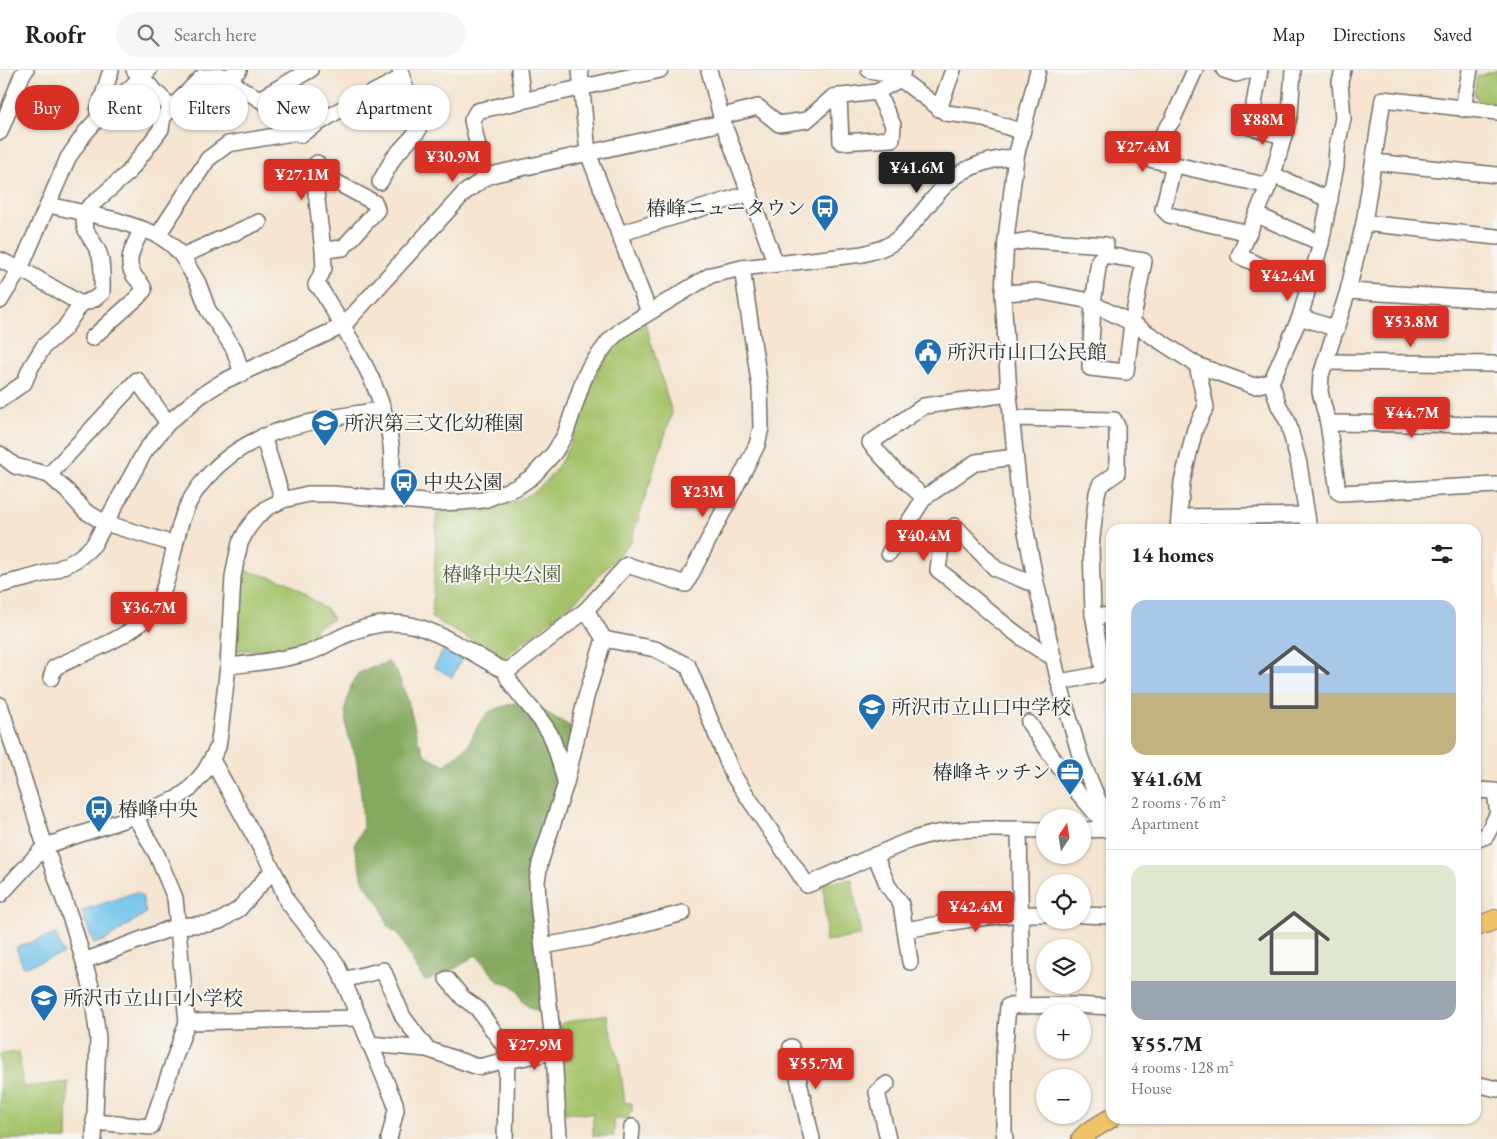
<!DOCTYPE html>
<html lang="en">
<head>
<meta charset="utf-8">
<style>
  :root { --surface:#fff; --page:#f6f6f6; --text:#222; --muted:#767676; --line:#e0e0e0; --accent:#d93025 }
  body { margin:0; font-family:"EB Garamond","Noto Serif JP",serif; background:var(--page); color:var(--text); height:100vh; display:flex; flex-direction:column; font-size:19px; white-space:nowrap }
  * { box-sizing:border-box; margin:0 }
  p { font-size:16px; color:var(--muted) }
  .icon { flex:none; width:28px; height:28px; fill:none; stroke:currentColor; stroke-width:2; stroke-linecap:round; stroke-linejoin:round }
  .map { position:relative; flex:1; overflow:hidden }
  .drawer { position:absolute; left:1106px; top:454px; width:375px; height:600px; display:flex; flex-direction:column; background:var(--surface); border-radius:15px; box-shadow:0 1px 4px #0004 }
  .drawer>* { flex:none }
  .banner { position:absolute; left:15px; top:15px; width:475px; height:45px; display:flex; gap:10px }
  .needle { width:32px; rotate:12deg }
  .controls { position:absolute; left:1036px; top:739px; display:grid; gap:10px }
  .controls a { display:grid; place-items:center; width:55px; height:55px; border-radius:50%; background:var(--surface); box-shadow:0 1px 4px #0004; font-size:25px }
  .price { position:absolute; translate:-50% -42px; padding:0 11px; border-radius:5px; background:var(--accent); color:#fff; font-size:16px; line-height:32px; filter:drop-shadow(0 1px 2px #0008) }
  .price::after { content:''; position:absolute; left:50%; top:30px; width:15px; height:11px; margin-left:-8px; background:inherit; clip-path:polygon(0 0,100% 0,50% 100%) }
  .price.current { background:#222; color:#fff }
  ul { padding:0; list-style:none }
  li { display:grid; align-content:center; gap:10px; height:265px; padding:0 25px }
  li+li { border-top:1px solid var(--line) }
  li span { display:grid; place-items:center; height:155px; border-radius:15px; color:#555 }
  li>.icon { margin-inline-start:auto }
  span .icon { width:90px; height:90px; fill:#fffc; stroke-width:1 }
  li b { font-size:21px }
  h2 { display:flex; justify-content:space-between; align-items:center; height:60px; padding:0 25px; font-size:21px }
  .chip { padding:0 18px; border-radius:22px; background:var(--surface); box-shadow:0 1px 4px #0004; font-size:18px; line-height:45px }
  .chip.current { background:var(--accent); color:#fff }
  header { display:flex; align-items:center; gap:30px; box-sizing:border-box; height:70px; padding:0 25px; background:var(--surface); border-bottom:1px solid var(--line) }
  header strong { font-size:24px }
  nav { display:flex; gap:28px; margin-inline-start:auto; font-size:18px }
  .search { width:350px; height:45px; background:var(--page); display:flex; align-items:center; gap:12px; box-sizing:border-box; padding:0 18px; border-radius:28px; color:var(--muted); font-size:19px }
  .map>svg:first-child { display:block }
  .green { fill:#a5c36b; stroke:#68774b }
  .forest { fill:#84a95f; stroke:#586a45 }
  .water { fill:#6fc2eb; stroke:#4d768b }
  .lines { fill:none; stroke-linecap:round; stroke-linejoin:round }
  .minor-casing { stroke:#726c65; stroke-width:18 }
  .major-casing { stroke:#726c65; stroke-width:21 }
  .minor { stroke:#fff; stroke-width:15 }
  .major { stroke:#f1c369; stroke-width:19 }
  .labels { text-anchor:middle; stroke-width:4; stroke-linejoin:round; paint-order:stroke }
  .poi-label { font-size:20px; fill:#2b2b2b; stroke:#f6f6f2; text-anchor:start }
  .park-label { font-size:20px; fill:#50593e; stroke:#f6f6f2 }
</style>
</head>
<body>
<header>
<strong>Roofr</strong>
<div class="search"><svg class="icon" aria-label="search" viewBox="0 0 24 24"><circle cx="10" cy="10" r="6"/><path d="M15 15l6 6"/></svg>Search here</div>
<nav><a>Map</a><a>Directions</a><a>Saved</a></nav>
</header>
<div class="map">
<svg width="1497" height="1069" viewBox="0 0 1497 1069">
  <rect width="100%" height="100%" fill="#f6f6f2"/>
  <filter id="ink" filterUnits="userSpaceOnUse"><feTurbulence type="fractalNoise" baseFrequency=".02" numOctaves="2"/><feDisplacementMap in="SourceGraphic" scale="10" xChannelSelector="R" yChannelSelector="G"/><feConvolveMatrix kernelMatrix="1 2 1 2 8 2 1 2 1" color-interpolation-filters="sRGB"/></filter>
  <filter id="wash" filterUnits="userSpaceOnUse"><feTurbulence type="fractalNoise" baseFrequency=".0096" numOctaves="4" result="noise"/><feDisplacementMap in="SourceGraphic" scale="20" xChannelSelector="R" yChannelSelector="G"/><feGaussianBlur stdDeviation="1.12" result="paint"/><feColorMatrix in="noise" values="0 0 0 0 0 0 0 0 0 0 0 0 0 0 0 0 0 1.4 0 .05"/><feComposite in="paint" operator="in"/></filter>
  <g filter="url(#wash)">
    <rect width="100%" height="100%" fill="#f5e4d0"/>
    <!-- green -->
    <g class="green">
      <path d="M1497,0V34L1478,32L1474,22L1477,7Z"/>
      <path d="M645,252L672,343L631,471L579,528L503,588L432,548L437,442C515,440 553,430 579,350C586,327 594,300 610,282C620,270 633,261 645,252Z"/>
      <path d="M242,500L286,511L328,541L333,549L315,558L318,566C288,578 269,581 236,580Z"/>
      <path d="M852,809L861,866L825,871L826,854L823,810L833,812Z"/>
      <path d="M606,944L619,990L625,1033H632V1042H629V1049H614V1066H593V1044L565,1043L560,955L562,953Z"/>
      <path d="M19,982L23,1017L68,1012L67,1069H0V984Z"/>
    </g>
    <!-- forest -->
    <path class="forest" d="M388,592L396,600L408,630L418,670L425,685L445,695L468,676L479,653L490,641L513,633L538,638L570,656L576,671L541,774L529,816L539,893L550,947L530,938L523,932L519,923L510,914L499,912L476,885L456,898L425,911L413,893L399,864L388,857L381,836L364,813L354,775L363,758L361,724L356,687L347,663L345,639L351,616L358,603Z"/>
    <!-- water -->
    <g class="water">
      <path d="M445,577L463,587L452,607L434,597Z"/>
      <path d="M136,822L142,826L146,843L106,870L94,874L81,841Z"/>
      <path d="M56,864L63,884L23,897L16,877Z"/>
    </g>
  </g>
  <g filter="url(#ink)">
    <g class="lines">
      <!-- minor casing -->
      <g class="minor-casing">
        <g id="minor">
          <path d="M134,0L171,37"/>
          <path d="M519,0L523,31"/>
          <path d="M580,0L588,83L649,242"/>
          <path d="M709,0L722,50L776,194"/>
          <path d="M869,0L891,4L900,9"/>
          <path d="M1038,0L1016,87L1006,169L1003,223L1009,324L1020,431L1036,513L1059,612L1081,689L1111,760"/>
          <path d="M1195,0L1172,51L1150,81L1149,89L1269,116"/>
          <path d="M1224,0L1236,4L1249,0"/>
          <path d="M1260,0L1250,57L1283,66"/>
          <path d="M1293,0L1290,44L1273,105L1239,186L1309,217"/>
          <path d="M903,1L900,9L946,43L978,47L1022,62"/>
          <path d="M230,6C235,18 248,22 258,28C273,39 289,50 300,65L338,41L403,7"/>
          <path d="M839,26L841,72L892,69L893,55L877,22"/>
          <path d="M259,29L310,0"/>
          <path d="M939,39L953,0"/>
          <path d="M1463,39L1470,0"/>
          <path d="M1497,42L1383,29L1364,153L1348,221L1321,305L1320,322L1328,353L1338,421L1340,423L1497,415"/>
          <path d="M101,45L98,41L111,0"/>
          <path d="M0,62L22,5L26,0"/>
          <path d="M1374,92L1497,105"/>
          <path d="M1174,94L1163,139L1169,145L1249,163"/>
          <path d="M1273,105L1330,130"/>
          <path d="M485,108L472,50L477,41L660,0"/>
          <path d="M380,112L394,87L418,61L400,0"/>
          <path d="M49,135L116,150L142,159L158,165L172,175L182,186L198,213L208,240L234,279L242,304"/>
          <path d="M1257,145L1321,173"/>
          <path d="M1364,153L1497,167"/>
          <path d="M619,164L750,123"/>
          <path d="M158,165L208,89L228,74L298,62"/>
          <path d="M1006,174L1031,170L1106,175L1104,185"/>
          <path d="M323,180L313,97L317,93L332,110L375,133L377,140L343,178L323,180L324,198L316,215L320,218C349,267 384,317 391,375C393,392 391,411 391,429"/>
          <path d="M1104,185L1144,191L1132,253L1126,302L1090,298L1093,234L1099,190Z"/>
          <path d="M182,186L259,152"/>
          <path d="M0,190L26,202L81,234"/>
          <path d="M1348,221L1497,230"/>
          <path d="M1003,223L1037,221L1085,230L1132,253L1197,295L1254,316L1271,312"/>
          <path d="M0,231L20,199L68,88L85,63L101,45L149,0"/>
          <path d="M1300,247L1337,259"/>
          <path d="M92,268L137,228L144,220C143,214 139,212 135,207C123,191 135,174 142,159"/>
          <path d="M1325,292L1497,294"/>
          <path d="M0,330L24,313L31,297L44,276L64,259L81,234L94,229L102,223C102,212 103,197 100,186C95,169 76,159 88,138L128,103L161,59L163,47L202,7L230,6L239,0"/>
          <path d="M1011,348L1114,350L1117,356V403L1100,415L1097,423L1091,477L1093,544L1103,598L1098,605L1059,612"/>
          <path d="M1328,353L1497,355"/>
          <path d="M263,366L283,430"/>
          <path d="M0,384L15,396L49,405L67,421L85,441L105,453L174,474"/>
          <path d="M49,405L137,310L168,353"/>
          <path d="M924,428L894,400L870,373L924,336L1009,324"/>
          <path d="M1180,447L1307,445"/>
          <path d="M1178,459L1182,412L1195,359L1206,337L1197,295"/>
          <path d="M1309,459L1299,394L1288,352L1279,336L1271,312L1300,247L1321,173L1336,96L1337,77L1343,48L1340,12L1343,0"/>
          <path d="M889,483L924,428L976,392L1015,387"/>
          <path d="M1036,513L1028,512L996,499L955,456L942,469L938,500C977,529 1011,565 1054,588"/>
          <path d="M0,515C34,506 70,502 94,474L145,381L168,353L200,326L222,312L343,256L464,123L485,108L495,104L717,54L727,45L758,37L779,54L807,50L833,27L877,22L900,9"/>
          <path d="M1093,544L1111,547"/>
          <path d="M604,569L655,579L688,596L733,705L807,815L908,771C952,755 999,759 1045,760"/>
          <path d="M228,596C256,593 283,590 310,582C321,579 331,571 341,567C362,557 387,550 411,555C441,562 472,583 499,598L509,600L586,540L627,495L686,514L757,375L761,358L760,318L742,198"/>
          <path d="M505,600C507,616 542,646 551,666C557,680 561,696 565,711"/>
          <path d="M51,608L54,598C85,582 129,569 152,542C168,523 173,477 181,452C186,435 195,420 207,407C252,355 319,351 383,339"/>
          <path d="M0,635L45,776L74,858L91,916L98,968L94,1069"/>
          <path d="M1029,653L1073,717L1102,751"/>
          <path d="M1476,720L1495,721L1497,738"/>
          <path d="M1019,759L1022,936"/>
          <path d="M1082,760L1111,759"/>
          <path d="M1476,770L1486,766L1497,745"/>
          <path d="M875,785L888,816L901,834L910,892"/>
          <path d="M273,800L279,811L287,831L336,893L395,1033L396,1040L389,1069"/>
          <path d="M0,825L45,776L135,746L176,729L190,719L205,701L218,677L220,663L228,596L233,507L236,491L240,473L248,458L256,448L267,438L283,430L308,424H332L436,433L461,432L484,430L517,417L533,406L554,383L565,365L583,311L589,298L609,271L622,259L711,205L742,198L863,184C874,181 886,178 895,171C917,154 930,128 951,110C967,96 994,88 1016,87"/>
          <path d="M1082,845L1111,846"/>
          <path d="M905,860C952,852 998,843 1045,844"/>
          <path d="M543,876L593,867L683,843"/>
          <path d="M84,891L177,856L208,854L220,851L239,839L273,800L212,690"/>
          <path d="M447,909L463,928L477,938L505,977L511,990H507L505,1069"/>
          <path d="M343,910L383,900L403,947L427,979L478,997L507,990"/>
          <path d="M187,952L358,948"/>
          <path d="M369,974L427,979"/>
          <path d="M791,977L812,1069"/>
          <path d="M511,990L554,982"/>
          <path d="M887,1014L877,1022L888,1069"/>
          <path d="M1476,1014L1497,1019"/>
          <path d="M94,1052L151,1057L187,952L175,828L157,785L135,746"/>
          <path d="M559,1069L554,982L538,831L537,811L540,793L566,713L586,627L604,569L586,540"/>
          <path d="M631,1069L632,1057"/>
          <path d="M1005,1069L1004,1061V985L1008,936L1075,935L1111,937"/>
        </g>
      </g>
      <!-- major casing -->
      <g class="major-casing">
        <g id="major">
          <path d="M1476,857L1497,849"/>
          <path d="M1081,1069L1088,1062L1111,1048"/>
        </g>
      </g>
      <!-- minor -->
      <use href="#minor" class="minor"/>
      <!-- major -->
      <use href="#major" class="major"/>
    </g>
  </g>
  <!-- icons -->
  <defs>
    <g id="bus-pin" transform="scale(1.4375)"><path d="M0 17L-7.5 6A9.5 9.5 0 1 1 7.5 6Z" fill="#1f6fb2" stroke="#f6f6f2"/><path d="M-5-6H5V4H4V6H2V4H-2V6H-4V4H-5ZM-3.5-4V0h7V-4ZM-3.5 1.2v1.5H-2V1.2ZM2 1.2v1.5H3.5V1.2Z" fill="#fff"/></g>
    <g id="civic-pin" transform="scale(1.4375)"><path d="M0 17L-7.5 6A9.5 9.5 0 1 1 7.5 6Z" fill="#1f6fb2" stroke="#f6f6f2"/><path d="M-.6-6.5H3V-4.5H.6V-3L4-1V1h2V6H-6V1h2V-1L-.6-3ZM-1.2 2.5V6h2.4V2.5Z" fill="#fff"/></g>
    <g id="school-pin" transform="scale(1.4375)"><path d="M0 17L-7.5 6A9.5 9.5 0 1 1 7.5 6Z" fill="#1f6fb2" stroke="#f6f6f2"/><path d="M0-5L7-2L0 1L-7-2ZM-4 1L0 2.5L4 1V4Q0 6-4 4Z" fill="#fff"/></g>
    <g id="office-pin" transform="scale(1.4375)"><path d="M0 17L-7.5 6A9.5 9.5 0 1 1 7.5 6Z" fill="#1f6fb2" stroke="#f6f6f2"/><path d="M-6-3h4V-5.5h4V-3h4V5H-6ZM-1-4.5V-3h2v-1.5ZM-6 0V1H6V0Z" fill="#fff"/></g>
  </defs>
  <g fill-rule="evenodd">
    <use href="#bus-pin" x="825" y="138"/>
    <use href="#civic-pin" x="928" y="282"/>
    <use href="#school-pin" x="325" y="353"/>
    <use href="#bus-pin" x="404" y="412"/>
    <use href="#school-pin" x="872" y="637"/>
    <use href="#office-pin" x="1070" y="702"/>
    <use href="#bus-pin" x="99" y="739"/>
    <use href="#school-pin" x="44" y="928"/>
  </g>
  <g class="labels">
    <!-- poi labels -->
    <g class="poi-label">
      <text x="806" y="145" text-anchor="end">椿峰ニュータウン</text>
      <text x="947" y="289">所沢市山口公民館</text>
      <text x="344" y="360">所沢第三文化幼稚園</text>
      <text x="423" y="419">中央公園</text>
      <text x="891" y="644">所沢市立山口中学校</text>
      <text x="1051" y="709" text-anchor="end">椿峰キッチン</text>
      <text x="118" y="746">椿峰中央</text>
      <text x="63" y="935">所沢市立山口小学校</text>
    </g>
    <!-- park labels -->
    <g class="park-label">
      <text x="502" y="511">椿峰中央公園</text>
    </g>
  </g>
</svg>
<div class="controls">
<a><svg class="needle" viewBox="-14 -14 28 28"><path d="M0-13l5 13h-10z" fill="#e53935"/><path d="M0 13l5-13h-10z" fill="#767676"/></svg></a>
<a><svg class="icon" aria-label="locate" viewBox="0 0 24 24"><circle cx="12" cy="12" r="6"/><path d="M12 2v4M12 18v4M2 12h4M18 12h4"/></svg></a>
<a><svg class="icon" aria-label="layers" viewBox="0 0 24 24"><path d="M12 4l9 5-9 5-9-5zM3 14l9 5 9-5"/></svg></a>
<a>+</a>
<a>−</a>
</div>
<b class="price" style="left:1263px;top:76px">¥88M</b>
<b class="price" style="left:1143px;top:103px">¥27.4M</b>
<b class="price" style="left:453px;top:113px">¥30.9M</b>
<b class="price current" style="left:917px;top:124px">¥41.6M</b>
<b class="price" style="left:302px;top:131px">¥27.1M</b>
<b class="price" style="left:1288px;top:232px">¥42.4M</b>
<b class="price" style="left:1411px;top:278px">¥53.8M</b>
<b class="price" style="left:1412px;top:369px">¥44.7M</b>
<b class="price" style="left:703px;top:448px">¥23M</b>
<b class="price" style="left:924px;top:492px">¥40.4M</b>
<b class="price" style="left:149px;top:564px">¥36.7M</b>
<b class="price" style="left:976px;top:863px">¥42.4M</b>
<b class="price" style="left:535px;top:1001px">¥27.9M</b>
<b class="price" style="left:816px;top:1020px">¥55.7M</b>
<div class="banner">
<a class="chip current">Buy</a>
<a class="chip">Rent</a>
<a class="chip">Filters</a>
<a class="chip">New</a>
<a class="chip">Apartment</a>
</div>
<section class="drawer">
<h2>14 homes<svg class="icon" aria-label="filters" viewBox="0 0 24 24"><path d="M4 7h16M4 17h16"/><circle cx="9" cy="7" r="2"/><circle cx="15" cy="17" r="2"/></svg></h2>
<ul>
<li><span style="background:linear-gradient(#a9c7e8 60%,#c2b280 0)"><svg class="icon" aria-label="home" viewBox="0 0 24 24"><path d="M3 11l9-7 9 7M6 9v11h12V9"/></svg></span><div><b>¥41.6M</b><p>2 rooms · 76 m²</p><p>Apartment</p></div></li>
<li><span style="background:linear-gradient(#dfe7d0 75%,#9aa5b1 0)"><svg class="icon" aria-label="home" viewBox="0 0 24 24"><path d="M3 11l9-7 9 7M6 9v11h12V9"/></svg></span><div><b>¥55.7M</b><p>4 rooms · 128 m²</p><p>House</p></div></li>
</ul>
</section>
</div>
</body>
</html>
